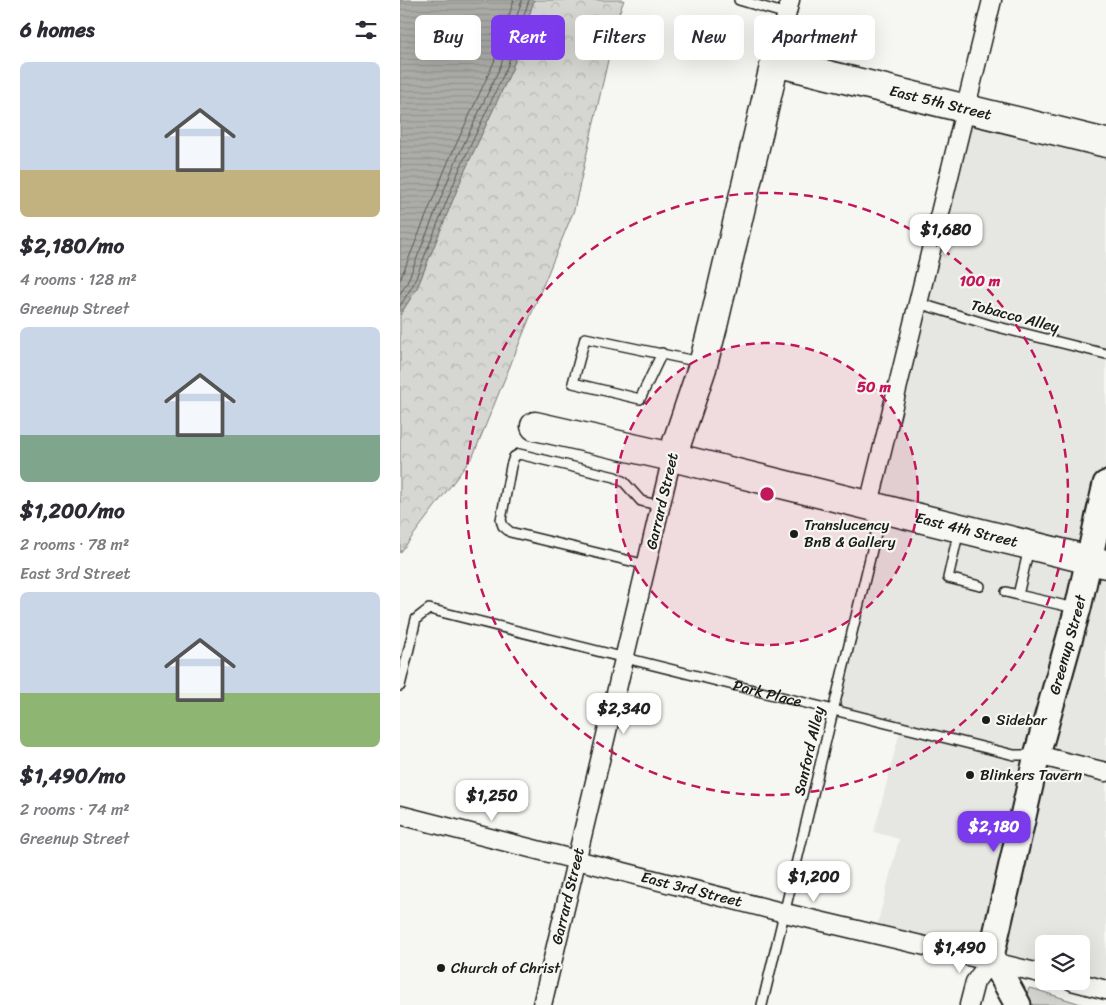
<!DOCTYPE html>
<html lang="en">
<head>
<meta charset="utf-8">
<style>
  :root { --surface:#fff; --page:#f2f2f3; --text:#2b2b33; --muted:#7c7c81; --accent:#7c3aed }
  body { margin:0; font-family:Sriracha,sans-serif; background:var(--page); color:var(--text); height:100vh; display:flex; flex-direction:column; font-size:19px; white-space:nowrap }
  * { box-sizing:border-box; margin:0 }
  p { font-size:16px; color:var(--muted) }
  .icon { flex:none; width:28px; height:28px; fill:none; stroke:currentColor; stroke-width:2; stroke-linecap:round; stroke-linejoin:round }
  .map { position:relative; flex:1; overflow:hidden }
  .panel { display:flex; flex-direction:column; background:var(--surface); width:400px }
  .panel>* { flex:none }
  .top-card { position:absolute; left:15px; top:15px; width:475px; height:45px; display:flex; gap:10px }
  .tools { position:absolute; left:635px; top:935px; display:grid; gap:10px }
  .tools a { display:grid; place-items:center; width:55px; height:55px; border-radius:8px; background:var(--surface); box-shadow:0 5px 20px #0002; font-size:25px }
  .price { position:absolute; translate:-50% -42px; padding:0 11px; border-radius:10px; background:#fff; color:#222; font-size:16px; line-height:32px; filter:drop-shadow(0 1px 2px #0008) }
  .price::after { content:''; position:absolute; left:50%; top:30px; width:15px; height:11px; margin-left:-8px; background:inherit; clip-path:polygon(0 0,100% 0,50% 100%) }
  .price.selected { background:var(--accent); color:#fff }
  ul { padding:0; list-style:none }
  li { display:grid; align-content:center; gap:10px; height:265px; padding:0 20px }
  li span { display:grid; place-items:center; height:155px; border-radius:8px; color:#555 }
  li>.icon { margin-inline-start:auto }
  span .icon { width:90px; height:90px; fill:#fffc; stroke-width:1 }
  li b { font-size:21px }
  h2 { display:flex; justify-content:space-between; align-items:center; height:60px; padding:0 20px; font-size:21px }
  .pill { padding:0 18px; border-radius:8px; background:var(--surface); box-shadow:0 5px 20px #0002; font-size:18px; line-height:45px }
  .pill.selected { background:var(--accent); color:#fff }
  main { display:flex; flex:1; min-height:0 }
  .map>svg:first-child { display:block }
  .built { fill:#e6e6e2 }
  .grass { fill:url(#grass-tufts); stroke:#797977 }
  .forest { fill:url(#forest-crowns); stroke:#797977 }
  .water { fill:url(#water-rules); stroke:#727271 }
  .lines { fill:none; stroke-linecap:round; stroke-linejoin:round }
  .shore { stroke:#565654; stroke-width:1 }
  .service-casing { stroke:#1c1c1c; stroke-width:12 }
  .minor-casing { stroke:#1c1c1c; stroke-width:21 }
  .secondary-casing { stroke:#1c1c1c; stroke-width:29 }
  .primary-casing { stroke:#1c1c1c; stroke-width:31 }
  .service { stroke:#f6f6f2; stroke-width:9 }
  .minor { stroke:#f6f6f2; stroke-width:18 }
  .secondary { stroke:#f6f6f2; stroke-width:25 }
  .primary { stroke:#f6f6f2; stroke-width:28 }
  .ring { fill:none; stroke:#c2185b; stroke-width:2.5; stroke-dasharray:9 6 }
  .poi-dot { fill:#1c1c1c; stroke:#f6f6f2; stroke-width:2 }
  .labels { text-anchor:middle; stroke-width:4.5; stroke-linejoin:round; paint-order:stroke }
  .street-label { font-size:15px; fill:#1c1c1c; stroke:#f6f6f2 }
  .poi-label { font-size:15px; fill:#1c1c1c; stroke:#f6f6f2; text-anchor:start }
  .centre { fill:#c2185b; stroke:#f6f6f2; stroke-width:2.5 }
  .ring-label { font-size:15px; text-anchor:middle; font-weight:bold; fill:#c2185b; stroke:#f6f6f2; stroke-width:4.5; stroke-linejoin:round; paint-order:stroke }
</style>
</head>
<body>
<main>
<section class="panel">
<h2>6 homes<svg class="icon" aria-label="filters" viewBox="0 0 24 24"><path d="M4 7h16M4 17h16"/><circle cx="9" cy="7" r="2"/><circle cx="15" cy="17" r="2"/></svg></h2>
<ul>
<li><span style="background:linear-gradient(#c9d6e8 70%,#c2b280 0)"><svg class="icon" aria-label="home" viewBox="0 0 24 24"><path d="M3 11l9-7 9 7M6 9v11h12V9"/></svg></span><div><b>$2,180/mo</b><p>4 rooms · 128 m²</p><p>Greenup Street</p></div></li>
<li><span style="background:linear-gradient(#c9d6e8 70%,#7fa58c 0)"><svg class="icon" aria-label="home" viewBox="0 0 24 24"><path d="M3 11l9-7 9 7M6 9v11h12V9"/></svg></span><div><b>$1,200/mo</b><p>2 rooms · 78 m²</p><p>East 3rd Street</p></div></li>
<li><span style="background:linear-gradient(#c9d6e8 65%,#8fb573 0)"><svg class="icon" aria-label="home" viewBox="0 0 24 24"><path d="M3 11l9-7 9 7M6 9v11h12V9"/></svg></span><div><b>$1,490/mo</b><p>2 rooms · 74 m²</p><p>Greenup Street</p></div></li>
</ul>
</section>
<div class="map">
<svg width="706" height="1005" viewBox="0 0 706 1005">
  <defs>
    <pattern id="grass-tufts" width="24" height="20" patternUnits="userSpaceOnUse" patternTransform="scale(1.25)"><rect width="24" height="20" fill="#d6d6d2"/><path d="M3 7l-1-3M5 7V3M7 7l1-3M15 17l-1-3M17 17v-4M19 17l1-3" fill="none" stroke="#b7b7b4"/></pattern>
    <pattern id="forest-crowns" width="20" height="18" patternUnits="userSpaceOnUse" patternTransform="scale(1.25)"><rect width="20" height="18" fill="#d6d6d2"/><path d="M2 6a3 3 0 1 1 6 0M12 15a3 3 0 1 1 6 0" fill="none" stroke="#b7b7b4"/></pattern>
    <pattern id="water-rules" width="6" height="5" patternUnits="userSpaceOnUse" patternTransform="scale(1.25)"><rect width="6" height="5" fill="#acaca9"/><path d="M0 2.5h6" fill="none" stroke="#939391"/></pattern>
  </defs>
  <rect width="100%" height="100%" fill="#f6f6f2"/>
  <filter id="ink" filterUnits="userSpaceOnUse"><feTurbulence type="fractalNoise" baseFrequency=".02" numOctaves="2"/><feDisplacementMap in="SourceGraphic" scale="10" xChannelSelector="R" yChannelSelector="G"/><feConvolveMatrix kernelMatrix="1 2 1 2 8 2 1 2 1" color-interpolation-filters="sRGB"/></filter>
  <g filter="url(#ink)">
    <!-- built -->
    <path class="built" d="M565,108L706,143V990L681,981V944H644V974L475,934L499,839L474,832L501,727L433,710L478,525L469,504Z"/>
    <!-- grass -->
    <path class="grass" d="M629,988L634,989L684,1005H631L626,997Z"/>
    <!-- forest -->
    <path class="forest" d="M134,0H224L218,16L174,210L73,456L0,553V315L17,288L65,170L112,69Z"/>
    <!-- water -->
    <path class="water" d="M0,0H134L112,69L65,170L17,288L0,315Z"/>
    <g class="lines">
      <!-- shore -->
      <g class="shore">
        <path d="M0,280L48,162L94,62L114,0"/>
        <path d="M0,294L7,283L54,165L101,65L122,0"/>
        <path d="M0,306L13,285L60,168L107,67L129,0"/>
      </g>
      <!-- service casing -->
      <g class="service-casing">
        <g id="service">
          <path d="M339,0L387,14"/>
          <path d="M518,303L590,325L706,354"/>
          <path d="M262,353L240,399L173,383L185,338L300,362"/>
          <path d="M559,530L548,578L580,586"/>
          <path d="M629,548L618,595L675,608"/>
          <path d="M247,565L110,532L103,526L101,520L111,466L114,457L119,454L215,477L224,482L241,501L261,506"/>
          <path d="M606,592L618,595"/>
          <path id="s1" d="M0,686L16,619L29,609L614,755H636"/>
          <path d="M362,1005L478,525L472,511"/>
        </g>
      </g>
      <!-- minor casing -->
      <g class="minor-casing">
        <g id="minor">
          <path d="M375,62L390,0"/>
          <path d="M469,504L592,0"/>
          <path d="M637,755L706,772"/>
          <path id="s2" d="M0,815L385,913L644,974"/>
          <path d="M672,981L706,990"/>
          <path id="s3" d="M142,1005L272,457"/>
          <path d="M569,1005L575,982L590,961"/>
        </g>
      </g>
      <!-- secondary casing -->
      <g class="secondary-casing">
        <g id="secondary">
          <path id="s4" d="M618,1005L602,976L590,961L637,755L678,608L706,484"/>
        </g>
      </g>
      <!-- primary casing -->
      <g class="primary-casing">
        <g id="primary">
          <path id="s5" d="M135,426L272,457L706,564"/>
          <path id="s6" d="M272,457L302,368L313,326L375,62L706,143"/>
        </g>
      </g>
      <!-- service -->
      <use href="#service" class="service"/>
      <!-- minor -->
      <use href="#minor" class="minor"/>
      <!-- secondary -->
      <use href="#secondary" class="secondary"/>
      <!-- primary -->
      <use href="#primary" class="primary"/>
    </g>
  </g>
  <!-- distance rings -->
  <circle cx="367" cy="494" r="151" fill="#c2185b" fill-opacity=".12"/>
  <g class="ring">
    <circle cx="367" cy="494" r="151"/>
    <circle cx="367" cy="494" r="301"/>
  </g>
  <!-- markers -->
  <g class="poi-dot">
    <circle cx="394" cy="534" r="5"/>
    <circle cx="586" cy="720" r="5"/>
    <circle cx="570" cy="775" r="5"/>
    <circle cx="41" cy="968" r="5"/>
  </g>
  <g class="labels">
    <!-- street labels -->
    <g class="street-label">
      <text dy="5" stroke="none"><textPath href="#s6" startOffset="579">East 5th Street</textPath></text>
      <text transform="translate(615 316) rotate(15)" y="5">Tobacco Alley</text>
      <text transform="translate(262 501) rotate(-77)" y="5">Garrard Street</text>
      <text dy="5" stroke="none"><textPath href="#s5" startOffset="444">East 4th Street</textPath></text>
      <text dy="5" stroke="none"><textPath href="#s4" startOffset="378">Greenup Street</textPath></text>
      <text dy="5" stroke="none"><textPath href="#s1" startOffset="434">Park Place</textPath></text>
      <text transform="translate(409 751) rotate(-77)" y="5">Sanford Alley</text>
      <text dy="5" stroke="none"><textPath href="#s2" startOffset="301">East 3rd Street</textPath></text>
      <text dy="5" stroke="none"><textPath href="#s3" startOffset="112">Garrard Street</textPath></text>
    </g>
    <!-- poi labels -->
    <g class="poi-label">
      <text x="404" y="530">Translucency<tspan x="404" dy="17">BnB &amp; Gallery</tspan></text>
      <text x="596" y="725">Sidebar</text>
      <text x="580" y="780">Blinkers Tavern</text>
      <text x="51" y="973">Church of Christ</text>
    </g>
  </g>
  <circle cx="367" cy="494" r="8" class="centre"/>
  <g class="ring-label">
    <text x="580" y="286">100 m</text>
    <text x="474" y="392">50 m</text>
  </g>
</svg>
<div class="tools">
<a><svg class="icon" aria-label="layers" viewBox="0 0 24 24"><path d="M12 4l9 5-9 5-9-5zM3 14l9 5 9-5"/></svg></a>
</div>
<b class="price" style="left:546px;top:256px">$1,680</b>
<b class="price" style="left:224px;top:735px">$2,340</b>
<b class="price" style="left:92px;top:822px">$1,250</b>
<b class="price selected" style="left:594px;top:853px">$2,180</b>
<b class="price" style="left:414px;top:903px">$1,200</b>
<b class="price" style="left:560px;top:974px">$1,490</b>
<div class="top-card">
<a class="pill">Buy</a>
<a class="pill selected">Rent</a>
<a class="pill">Filters</a>
<a class="pill">New</a>
<a class="pill">Apartment</a>
</div>
</div>
</main>
</body>
</html>
